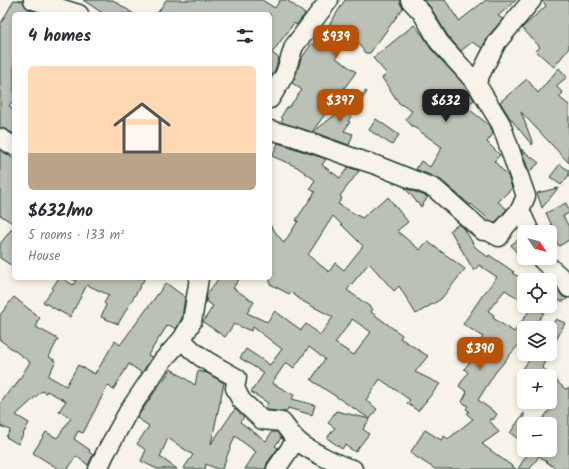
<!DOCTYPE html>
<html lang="en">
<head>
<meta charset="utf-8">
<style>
  :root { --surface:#fff; --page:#f7f7f7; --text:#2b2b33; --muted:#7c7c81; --line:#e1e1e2; --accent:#b45309 }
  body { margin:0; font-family:Kalam,sans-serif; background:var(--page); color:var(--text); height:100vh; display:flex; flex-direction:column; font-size:15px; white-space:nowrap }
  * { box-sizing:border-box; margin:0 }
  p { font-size:13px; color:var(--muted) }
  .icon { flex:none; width:22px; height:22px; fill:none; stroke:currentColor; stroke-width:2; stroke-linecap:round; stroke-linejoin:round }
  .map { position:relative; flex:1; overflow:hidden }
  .drawer { position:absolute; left:12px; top:12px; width:260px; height:268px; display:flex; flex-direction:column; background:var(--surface); border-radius:6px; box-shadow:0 2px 6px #0003 }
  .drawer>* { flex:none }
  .needle { width:26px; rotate:125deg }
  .controls { position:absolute; left:517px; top:225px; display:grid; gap:8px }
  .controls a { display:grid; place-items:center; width:40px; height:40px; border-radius:6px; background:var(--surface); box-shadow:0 2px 6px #0003; font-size:20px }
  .price { position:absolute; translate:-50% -34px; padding:0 9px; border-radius:8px; background:var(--accent); color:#fff; font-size:13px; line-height:26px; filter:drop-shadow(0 1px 2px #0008) }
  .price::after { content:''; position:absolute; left:50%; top:24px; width:12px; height:9px; margin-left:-6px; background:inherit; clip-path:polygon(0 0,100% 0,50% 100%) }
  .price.selected { background:#222; color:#fff }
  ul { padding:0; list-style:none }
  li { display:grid; align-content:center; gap:8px; height:212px; padding:0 16px }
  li+li { border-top:1px solid var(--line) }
  li span { display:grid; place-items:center; height:124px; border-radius:6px; color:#555 }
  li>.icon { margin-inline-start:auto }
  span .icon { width:72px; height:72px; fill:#fffc; stroke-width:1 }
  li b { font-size:17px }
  h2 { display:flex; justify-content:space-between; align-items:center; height:48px; padding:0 16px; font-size:17px }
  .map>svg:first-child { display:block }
  .building { fill:#bbc1b6; stroke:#1f3d34; fill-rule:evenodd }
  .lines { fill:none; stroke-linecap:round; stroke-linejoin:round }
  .minor-casing { stroke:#1f3d34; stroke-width:21 }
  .minor { stroke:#f7f3e8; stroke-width:18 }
</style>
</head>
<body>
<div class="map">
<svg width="569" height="469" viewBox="0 0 569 469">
  <rect width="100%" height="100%" fill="#f7f3e8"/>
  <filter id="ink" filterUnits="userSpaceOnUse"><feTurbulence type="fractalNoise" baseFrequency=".025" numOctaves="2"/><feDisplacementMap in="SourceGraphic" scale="8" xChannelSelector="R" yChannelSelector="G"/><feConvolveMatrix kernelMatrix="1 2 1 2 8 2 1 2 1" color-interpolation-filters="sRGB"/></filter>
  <g filter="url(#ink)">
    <!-- building -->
    <g class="building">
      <path d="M14,0L23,1L26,7L30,10L43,14H14V99L9,106L14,110V134L5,129L0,128V25Z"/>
      <path d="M83,0H113L134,14H104Z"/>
      <path d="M166,0H262L275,8L280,0H287L305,14L296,25L294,23L272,53L279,58L275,70L270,79V14H157Z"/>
      <path d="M345,0H400V3L403,8L370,53H365L352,33L336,58L356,72L312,132L281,122L283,119L281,117L287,107H289L302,90L292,83L295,77L301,59L312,43L316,46Z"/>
      <path d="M424,0H445L459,21L486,0H516L498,16L503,19L489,35L482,48L472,42L461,51L448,36L431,8Z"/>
      <path d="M542,0H569V48L554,67L536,51L540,47L522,28L546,6Z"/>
      <path d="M414,25L424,37L431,49L468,89L474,100L465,106L489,125L491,129L493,134L487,142L500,155L494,161L508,176L512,188L498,202L507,209L495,223L491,221L471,204L470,205L441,180L416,169L421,161L430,167L442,147L411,125L406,119L412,111L399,103L382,78L387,74L373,58Z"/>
      <path d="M559,68L567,77L556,86L563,93L559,97L569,105V163L521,112L533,144L532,145L510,118L500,102L527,79L538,93Z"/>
      <path d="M366,91L367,92L348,121L350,122L344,131L353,134L349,145L313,132Z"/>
      <path d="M376,119L399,135L392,145L369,130Z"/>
      <path d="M278,143L326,159L322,165L340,178L348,167L359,171L340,196L342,198L338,204L362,218L382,201L383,202L388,197L408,222L397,231L420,250L427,241L465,269L441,299L416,314L399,286L394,291L369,263L347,290L373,309L371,312L402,335L400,338L428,356L415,372L440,384L418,411L407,403L410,400L380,379L366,400L377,409L370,419L311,380L325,359L309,347L294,368L286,362L272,383L294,395L292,399L315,405L312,415L288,408L286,412L268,410L265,408L268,403L251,392L264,373L240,358L246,349L270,365L282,349L253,327L251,331L234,324L225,337L203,322L213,306L206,301L207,294L219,278H240L233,288L254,302L247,313L267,322L275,311L301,330L306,324L320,335L333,317L302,301L291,292L289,294L270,284V225L284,243L298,221L296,220L315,192L310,189L315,180L297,167L272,156ZM333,216L363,246L344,270L335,263L329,272L308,255ZM352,319L371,332L354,355L335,343L348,325H349Z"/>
      <path d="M521,149L539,163L529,172L528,169Z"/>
      <path d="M0,150L14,159V224L0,215Z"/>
      <path d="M560,164L569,171V175L561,185L550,177Z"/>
      <path d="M405,188L428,197L421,207Z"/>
      <path d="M558,188L542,208L537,193Z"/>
      <path d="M566,203L569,211V213L563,216L569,227V240L559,246L552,234L550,230L553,228L546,213Z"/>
      <path d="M459,224L464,228L475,247L488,257L489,255L514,272L512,273L524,280V302L505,290L488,311L494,315L493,318L514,332L532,307L544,313L532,328H524V338L495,373L478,400L497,414L493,420L491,418L489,420L499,432L482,444L516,469H435L410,453L425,430L441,440L444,436L448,439L473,419L467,414L469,411L466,409L468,406L462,402L467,392L459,386L468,372L464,369L486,343L481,340L483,337L463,324L482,296L497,277L479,265L474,271L450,230Z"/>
      <path d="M14,226V267L0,258V244Z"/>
      <path d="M520,238L524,243V263L511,245Z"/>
      <path d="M59,278H62L73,285L76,281L70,278H145L118,324L101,317L106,305L104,303L109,295L87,285L70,317L43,302L53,289L52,288Z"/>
      <path d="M550,282L557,288L560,293L563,297L568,298L564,301H560L550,290Z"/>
      <path d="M166,283L185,297L182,318L176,329L169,325L168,327L167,326L148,355L152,357L142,373L129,364L113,390L108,385L83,433L78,431L74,439L90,450L89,452L93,455L88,465L76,456L68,469H59L33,453L46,432L57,438L71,418L59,411L66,401L47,391L46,393L42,391L16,415L29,423L18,444L6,437L10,430L0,426V404L12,387L14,388L30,362L0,340V315L14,297L40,318L36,323L38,324L36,327L58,339L49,357L56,361L48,376L66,386L78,365L95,374L96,371H97L115,341L120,345Z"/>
      <path d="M556,319L565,323L550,352V328Z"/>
      <path d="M533,354H549L542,367L565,389L569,388V469H556L539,456L530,469H518L530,450H550V424H539L551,408L550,407V376H518Z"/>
      <path d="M171,369L195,385L198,371L207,373L224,383L211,444L235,409L244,417L240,422L266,441L272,432H277L281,438L275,446L278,448L267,463L266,469H245L256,452L235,436L222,469H217L206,464L205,469H183L193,455L168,438L160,457L177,469H157L141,461L146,450L137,444L149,426L137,418L162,381H163Z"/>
      <path d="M336,411L370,419L363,429L369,434L355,452L345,445L342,449L327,438L335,428L328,423Z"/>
      <path d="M524,413V443L510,433Z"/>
    </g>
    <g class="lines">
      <!-- minor casing -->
      <g class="minor-casing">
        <g id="minor">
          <path d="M33,0L79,14"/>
          <path d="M410,0L422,13L439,42L476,83L501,124L526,196L520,210L530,232"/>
          <path d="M476,83L497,42L532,0"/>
          <path d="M270,99L285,74L294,46L329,0"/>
          <path d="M270,130L292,136L354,158L376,165L434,188L483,231H488L499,237L505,227L520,210"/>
          <path d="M0,138L14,146"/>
          <path d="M541,258L542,260L565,281L569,288"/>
          <path d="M182,339C195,357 218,367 237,378L235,388L241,400L262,420L282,422C287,428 292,436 298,441C306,449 342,467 353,469"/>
          <path d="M98,469L105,454L128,412L163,360L182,339L192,322L199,278"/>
          <path d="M276,469L296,440"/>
        </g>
      </g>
      <!-- minor -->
      <use href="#minor" class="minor"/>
    </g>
  </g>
</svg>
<div class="controls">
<a><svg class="needle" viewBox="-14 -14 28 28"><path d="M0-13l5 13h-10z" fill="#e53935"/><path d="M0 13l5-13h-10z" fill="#7c7c81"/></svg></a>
<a><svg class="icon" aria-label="locate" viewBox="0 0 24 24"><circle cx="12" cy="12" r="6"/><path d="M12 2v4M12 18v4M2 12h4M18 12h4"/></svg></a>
<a><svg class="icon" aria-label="layers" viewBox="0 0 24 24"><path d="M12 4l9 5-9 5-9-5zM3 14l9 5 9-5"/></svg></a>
<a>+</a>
<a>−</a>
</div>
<b class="price" style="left:336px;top:59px">$939</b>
<b class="price" style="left:340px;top:123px">$397</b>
<b class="price selected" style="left:446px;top:123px">$632</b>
<b class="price" style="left:480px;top:371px">$390</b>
<section class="drawer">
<h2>4 homes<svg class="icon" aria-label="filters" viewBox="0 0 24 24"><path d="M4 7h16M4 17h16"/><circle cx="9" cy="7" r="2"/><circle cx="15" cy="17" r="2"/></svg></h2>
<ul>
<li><span style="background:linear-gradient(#ffd9b3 70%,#b9a48a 0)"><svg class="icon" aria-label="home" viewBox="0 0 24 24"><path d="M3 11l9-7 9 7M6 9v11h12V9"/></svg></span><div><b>$632/mo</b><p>5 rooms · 133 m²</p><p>House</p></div></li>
</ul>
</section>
</div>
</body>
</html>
